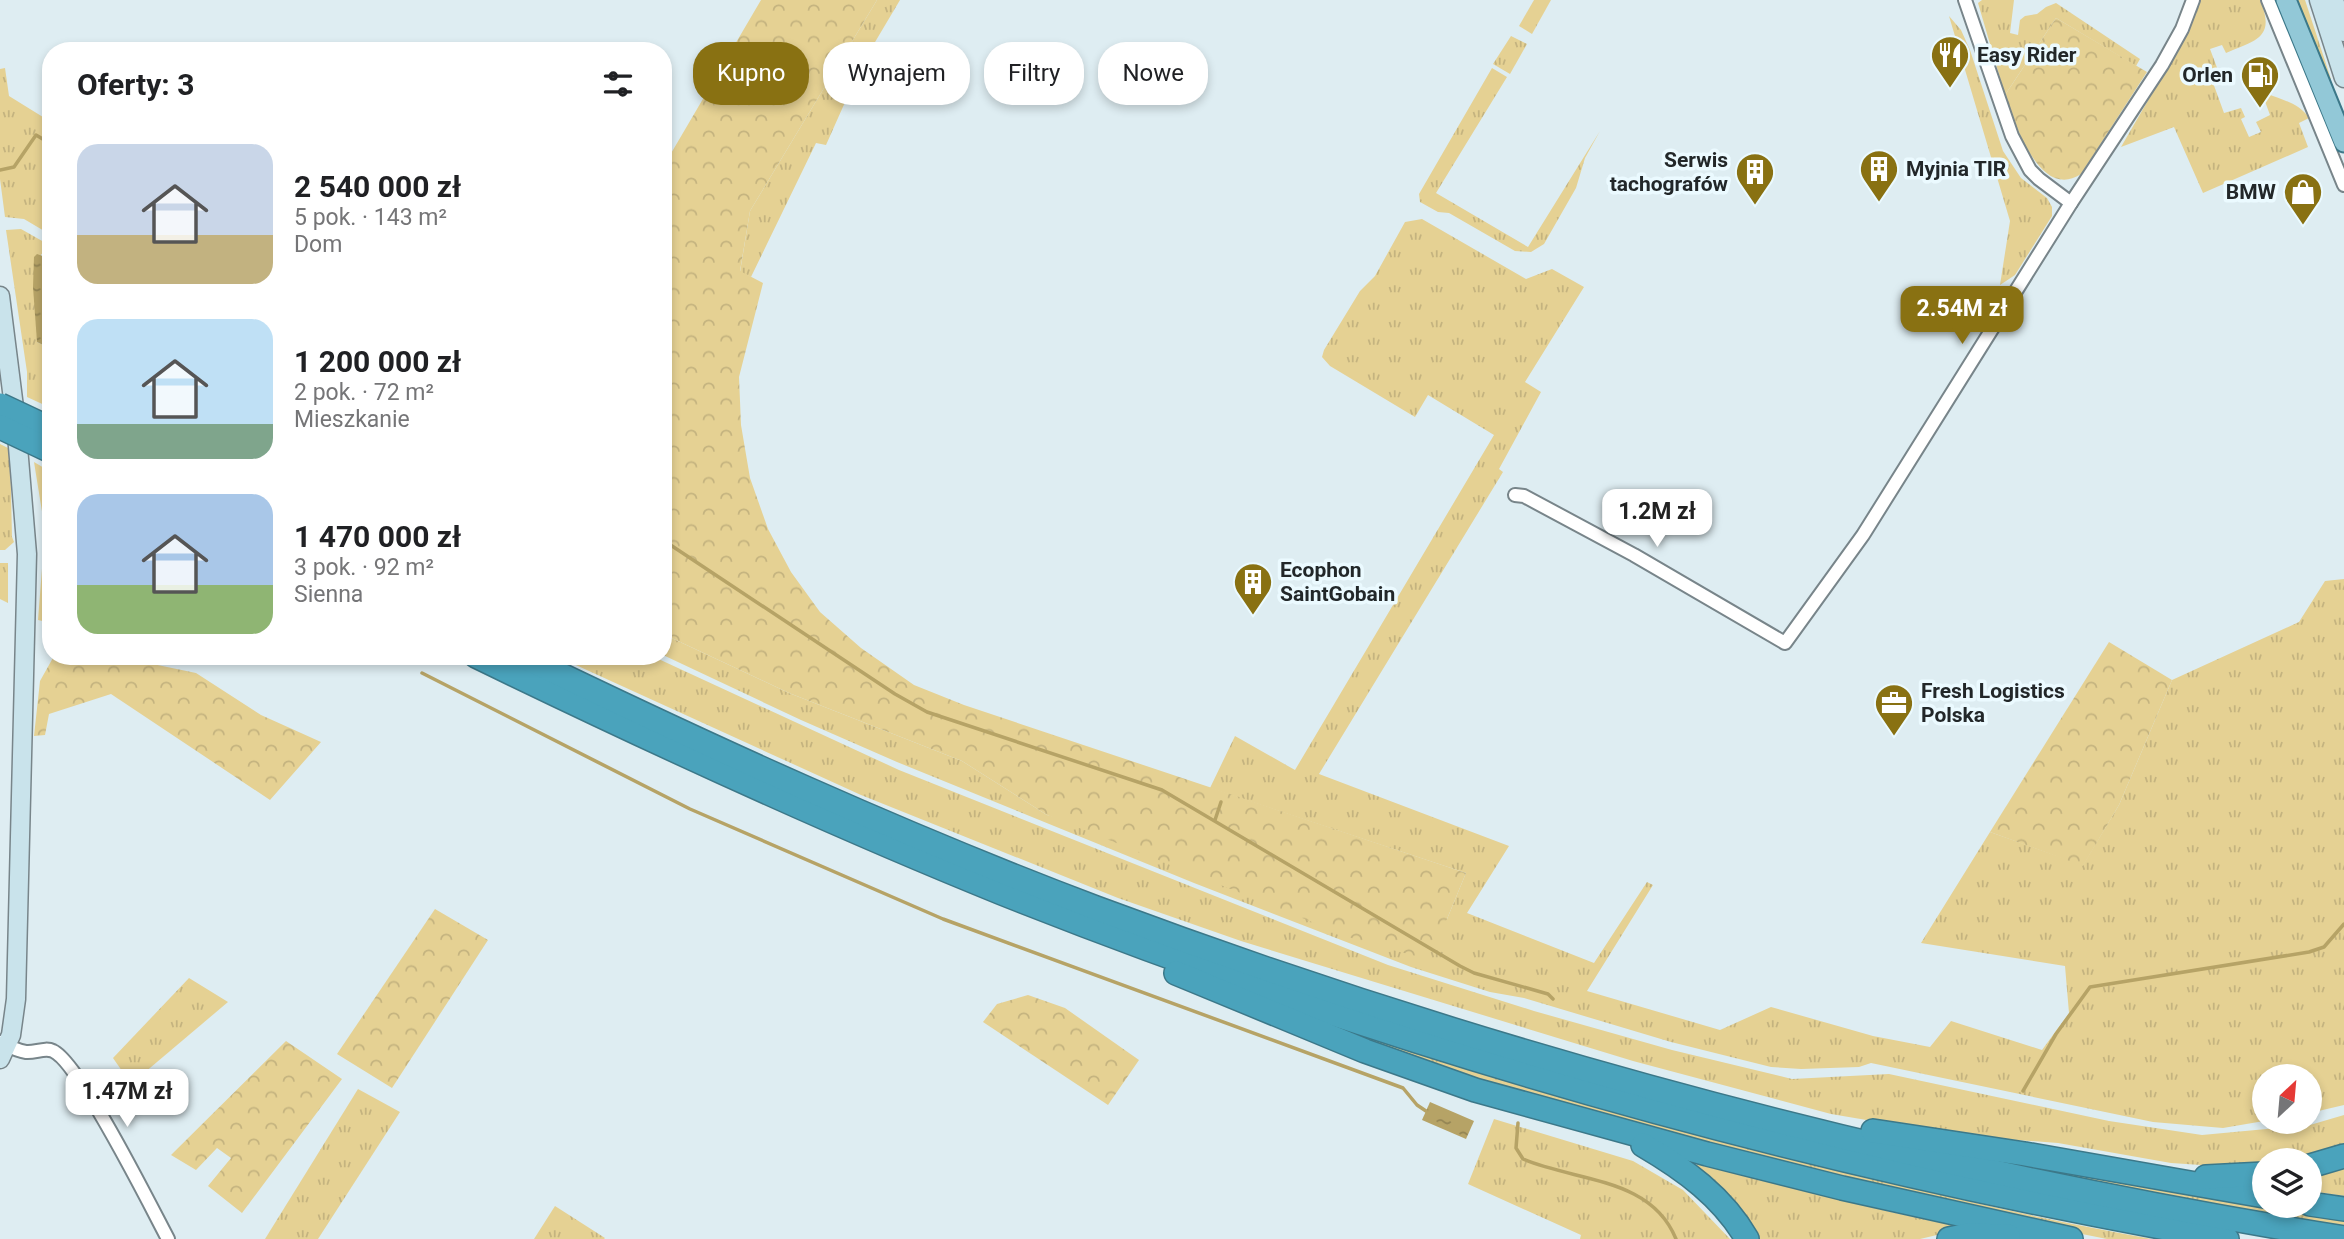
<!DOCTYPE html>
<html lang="pl">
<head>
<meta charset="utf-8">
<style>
  :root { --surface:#fff; --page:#f6f6f6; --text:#202124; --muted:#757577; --accent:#897112 }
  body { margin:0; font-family:Roboto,sans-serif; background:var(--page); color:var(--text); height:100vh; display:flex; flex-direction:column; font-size:26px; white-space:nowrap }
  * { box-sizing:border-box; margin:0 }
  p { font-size:23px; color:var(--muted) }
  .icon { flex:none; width:38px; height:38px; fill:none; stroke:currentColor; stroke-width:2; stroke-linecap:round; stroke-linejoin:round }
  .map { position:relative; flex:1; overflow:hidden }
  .side { position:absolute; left:42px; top:42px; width:630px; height:623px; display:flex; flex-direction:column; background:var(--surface); border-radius:28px; box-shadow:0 4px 10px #0003 }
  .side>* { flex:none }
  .top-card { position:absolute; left:693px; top:42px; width:665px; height:63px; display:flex; gap:14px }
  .needle { width:46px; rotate:26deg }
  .buttons { position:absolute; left:2252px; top:1064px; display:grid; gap:14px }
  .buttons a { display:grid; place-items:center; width:70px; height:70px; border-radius:50%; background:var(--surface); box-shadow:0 4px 10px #0003; font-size:35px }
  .price { position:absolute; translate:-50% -60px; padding:0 16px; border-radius:14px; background:#fff; color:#222; font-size:23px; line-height:46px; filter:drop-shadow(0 2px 4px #0008) }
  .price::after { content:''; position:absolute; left:50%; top:42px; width:21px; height:16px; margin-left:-10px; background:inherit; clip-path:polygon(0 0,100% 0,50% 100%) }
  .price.active { background:var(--accent); color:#fff }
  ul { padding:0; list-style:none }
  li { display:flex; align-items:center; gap:21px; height:175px; padding:0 35px }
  li span { display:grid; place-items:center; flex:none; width:196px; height:140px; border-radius:21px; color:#555 }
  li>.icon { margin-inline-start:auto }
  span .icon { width:84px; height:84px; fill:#fffc; stroke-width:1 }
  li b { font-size:30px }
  h2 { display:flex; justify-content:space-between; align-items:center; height:84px; padding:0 35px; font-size:30px }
  .pill { padding:0 24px; border-radius:28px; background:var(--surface); box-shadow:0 4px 10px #0003; font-size:24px; line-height:63px }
  .pill.active { background:var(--accent); color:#fff }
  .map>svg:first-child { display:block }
  .grass { fill:url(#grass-tufts) }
  .forest { fill:url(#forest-crowns) }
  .water { fill:url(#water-ripples) }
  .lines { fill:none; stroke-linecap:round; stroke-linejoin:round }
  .stream { stroke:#b6a366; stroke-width:3.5 }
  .street-casing { stroke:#78858a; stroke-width:16 }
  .secondary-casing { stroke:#78858a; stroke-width:21 }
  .primary-casing { stroke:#3c7889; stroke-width:23 }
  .highway-casing { stroke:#3c7889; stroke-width:26 }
  .street { stroke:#fff; stroke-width:12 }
  .secondary { stroke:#c9e3eb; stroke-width:18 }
  .primary { stroke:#92c8d7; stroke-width:19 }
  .highway { stroke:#4aa3bc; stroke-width:23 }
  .highway-bridge-casing { stroke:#3c7889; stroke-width:26; stroke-linecap:butt }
  .highway-bridge { stroke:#4aa3bc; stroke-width:23 }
  .labels { text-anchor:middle; stroke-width:7; stroke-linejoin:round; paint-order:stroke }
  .poi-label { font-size:21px; font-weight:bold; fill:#222729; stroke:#ebfaff; text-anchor:start }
</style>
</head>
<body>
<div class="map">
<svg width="2344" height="1239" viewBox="0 0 2344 1239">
  <defs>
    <pattern id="grass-tufts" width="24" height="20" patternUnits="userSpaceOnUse" patternTransform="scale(1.75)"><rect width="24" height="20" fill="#e5d193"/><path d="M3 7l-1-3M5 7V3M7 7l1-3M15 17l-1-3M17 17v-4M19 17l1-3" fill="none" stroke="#c4b37f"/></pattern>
    <pattern id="forest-crowns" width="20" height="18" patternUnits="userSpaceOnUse" patternTransform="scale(1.75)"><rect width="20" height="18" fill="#e5d193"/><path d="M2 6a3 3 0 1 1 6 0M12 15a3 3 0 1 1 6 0" fill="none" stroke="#c4b37f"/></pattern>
    <pattern id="water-ripples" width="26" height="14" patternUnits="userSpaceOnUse" patternTransform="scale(1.75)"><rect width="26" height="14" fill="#b6a366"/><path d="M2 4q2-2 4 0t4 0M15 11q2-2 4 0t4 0" fill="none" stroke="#948554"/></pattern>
  </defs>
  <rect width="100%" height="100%" fill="#deedf2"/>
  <!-- grass -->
  <g class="grass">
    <path d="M877,0H900L862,64L826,145L816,143L751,277L740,272L750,211Z"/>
    <path d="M1534,0H1551L1532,34L1519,26Z"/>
    <path d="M1982,0H2014L2010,33L2018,35L2020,20L2025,16L2037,14L2046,7L2056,3L2140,59L2136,66L2056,18L2005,95L1978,3Z"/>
    <path d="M2198,0H2260C2276,38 2256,40 2226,53L2222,45L2210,49L2219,73L2212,80L2224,113L2241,108L2245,117L2241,119L2249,137L2261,132L2256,122L2270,115L2263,96L2268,94C2283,100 2300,104 2309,118L2299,123L2308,147L2203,193L2174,127L2121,147L2186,35Z"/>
    <path d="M2294,0H2305L2331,79L2327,81Z"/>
    <path d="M1949,16L1961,30L1970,50L2003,151L2021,178L2047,198L2052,207V216L2015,275L2000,285L2010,221Z"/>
    <path d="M1511,36L1527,44L1510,74L1493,64Z"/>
    <path d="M5,68L9,96L51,122V235L24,219L5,217L0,179V69Z"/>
    <path d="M1492,68L1507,77L1436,193L1528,247L1600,131L1585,158L1576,188L1544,244L1531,252L1515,251L1449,213L1438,212L1420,202L1419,194Z"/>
    <path d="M1422,219L1526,279L1552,269L1584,287L1525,382L1541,392L1499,469L1503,472L1319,774L1509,846L1467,913L1594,963L1647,882L1653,885L1587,991L1720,1030L1771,1007L1873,1036L1930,1047L1951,1021L2042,1050L2069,1013L2065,966L1921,943L1990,832L2083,865L2119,805L2172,680L2299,622L2325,581L2344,579V1105L2310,1113V1076H2264V1121L2223,1128L2153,1122L1871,1063L1859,1067L1801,1069L1771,1067L1671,1042L1524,998L1490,992L1411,967L1194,883L897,762L801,720L663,655V634L789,693L962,761L1047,815L1447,919L1466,873L1210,788L1235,736L1295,770L1494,435L1428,395L1415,417L1330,366L1322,357L1324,350L1360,291L1375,276L1405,222Z"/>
    <path d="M21,229L51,246V259L41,254L37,342L51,349V408L27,397V372L6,230Z"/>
    <path d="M0,444L10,449L12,537L14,542L5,550H0Z"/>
    <path d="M34,462L51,472V623L38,620L45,530Z"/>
    <path d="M0,563H8V603L0,599Z"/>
    <path d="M556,656H652L899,770L1388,965L1534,1011L1672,1050L1792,1079L1889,1074L2109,1121L2202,1135L2310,1125L2344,1115V1148L2304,1160H2264V1166H2216L2171,1163L2058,1143L1961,1136L1831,1114L1633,1061L1241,941L1118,898L861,795Z"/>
    <path d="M189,978L228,1002L131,1084L113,1058Z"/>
    <path d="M1291,1010C1575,1094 1859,1187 2152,1239H2107L2017,1221L1767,1164L1449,1073Z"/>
    <path d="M358,1089L400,1112L318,1239H265Z"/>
    <path d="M1494,1119L1633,1161L1683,1190L1730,1239H1580L1581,1235L1468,1184Z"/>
    <path d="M1981,1155L2264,1206H2280L2344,1216V1227L2096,1183L1980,1158Z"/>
    <path d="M2344,1161V1196L2310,1191V1171Z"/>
    <path d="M1697,1164L1891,1212L1957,1226L1958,1230L1920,1239H1758L1753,1229L1695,1166Z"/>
    <path d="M555,1206L605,1238L604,1239H534Z"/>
  </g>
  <!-- forest -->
  <g class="forest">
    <path d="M761,0H877L750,211L740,271L763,283L739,377L741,425L750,478L768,529L791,572L820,612L861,648L914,685L964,705L1466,873L1447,919L1423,958L1359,941L1047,815L962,761L789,693L663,634V167Z"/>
    <path d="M2056,18L2147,72L2081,174C2040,201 2015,124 2005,95Z"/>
    <path d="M2109,642L2172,680L2119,805L2083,866L1990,832Z"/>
    <path d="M54,656L124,658L196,673L261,715L321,742L270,800L111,694L49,714L45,735L34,736L40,681Z"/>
    <path d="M435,909L488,940L392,1088L337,1054Z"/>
    <path d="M1028,995L1065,1008L1139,1060L1108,1105L983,1022L997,1004Z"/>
    <path d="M286,1041L342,1079L242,1213L208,1186L231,1158L217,1148L196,1170L171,1155Z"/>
  </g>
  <!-- water -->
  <g class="water">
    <path d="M37,254L51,259V349L37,342L33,287L34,257Z"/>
    <path d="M1430,1102L1474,1121L1466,1139L1422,1120Z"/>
  </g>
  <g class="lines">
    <!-- stream -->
    <g class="stream">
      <path d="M0,170L14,167L36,135L51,144"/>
      <path d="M663,540L895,694L927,712L1162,790L1460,966L1474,973L1548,994L1553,999"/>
      <path d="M422,673L690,809L943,919L1403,1088L1417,1105L1426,1111"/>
      <path d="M1215,820L1221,802"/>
      <path d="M2023,1091L2056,1034L2090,987L2309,952L2324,947L2344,924"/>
      <path d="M1518,1123L1516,1148L1523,1159C1577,1182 1651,1177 1676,1239"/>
    </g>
    <!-- street casing -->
    <g class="street-casing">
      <g id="street">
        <path d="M1965,0L2012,136L2030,170L2039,179L2071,203"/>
        <path d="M2268,0L2344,185"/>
        <path d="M1515,495L1524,496L1634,555L1785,643L1863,535L2071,203L2162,65L2182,29L2193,0"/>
        <path d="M1,1042C8,1046 18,1051 26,1052C35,1053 45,1047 53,1051C79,1062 151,1207 168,1239"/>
      </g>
    </g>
    <!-- secondary casing -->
    <g class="secondary-casing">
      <g id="secondary">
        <path d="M2319,0L2344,78"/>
        <path d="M2334,0L2344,32"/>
        <path d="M0,296L16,423L27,554L16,999L11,1035L0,1059"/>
      </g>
    </g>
    <!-- primary casing -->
    <g class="primary-casing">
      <path id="primary" d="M2286,0L2344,142"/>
    </g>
    <!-- highway casing -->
    <g class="highway-casing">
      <g id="highway">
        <path d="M476,656C649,740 824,821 1002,893C1397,1050 1809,1166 2227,1239"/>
        <path d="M522,656C710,747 900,834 1096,908C1503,1060 1915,1169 2344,1238"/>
        <path d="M1176,973L1365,1051L1475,1090L1707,1154L1842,1188L2071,1239"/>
        <path d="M1873,1131L2025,1154L2264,1196"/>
        <path d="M1643,1145C1684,1169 1723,1197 1747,1239"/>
        <path d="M2310,1166L2344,1156"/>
        <path d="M2206,1177L2264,1174"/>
        <path d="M2310,1204L2344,1209"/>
        <path d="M1949,1239L1968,1235L2008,1236"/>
      </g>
    </g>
    <!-- street -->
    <use href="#street" class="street"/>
    <!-- secondary -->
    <use href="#secondary" class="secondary"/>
    <!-- primary -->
    <use href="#primary" class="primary"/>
    <!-- highway -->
    <use href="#highway" class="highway"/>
    <!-- highway-bridge casing -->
    <g class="highway-bridge-casing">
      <g id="highway-bridge">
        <path d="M0,405L51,429"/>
        <path d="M0,427L51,451"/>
      </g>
    </g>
    <!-- highway-bridge -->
    <use href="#highway-bridge" class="highway-bridge"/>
  </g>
  <!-- icons -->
  <defs>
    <g id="restaurant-pin" transform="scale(2.0125)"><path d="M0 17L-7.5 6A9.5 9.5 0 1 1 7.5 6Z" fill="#897112" stroke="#ebfaff"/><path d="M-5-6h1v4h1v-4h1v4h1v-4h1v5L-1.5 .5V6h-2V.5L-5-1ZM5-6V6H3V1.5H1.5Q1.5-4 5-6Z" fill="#fff"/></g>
    <g id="fuel-pin" transform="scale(2.0125)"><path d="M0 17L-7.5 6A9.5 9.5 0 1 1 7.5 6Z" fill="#897112" stroke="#ebfaff"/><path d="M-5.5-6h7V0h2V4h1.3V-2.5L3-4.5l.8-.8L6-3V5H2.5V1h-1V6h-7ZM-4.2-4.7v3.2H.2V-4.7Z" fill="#fff"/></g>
    <g id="building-pin" transform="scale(2.0125)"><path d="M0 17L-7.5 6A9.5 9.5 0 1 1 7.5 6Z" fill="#897112" stroke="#ebfaff"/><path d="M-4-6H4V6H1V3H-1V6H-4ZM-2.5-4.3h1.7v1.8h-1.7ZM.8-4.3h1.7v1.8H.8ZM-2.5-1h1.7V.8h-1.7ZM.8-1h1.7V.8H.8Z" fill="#fff"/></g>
    <g id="shop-pin" transform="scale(2.0125)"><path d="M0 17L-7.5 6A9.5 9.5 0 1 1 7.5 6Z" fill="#897112" stroke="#ebfaff"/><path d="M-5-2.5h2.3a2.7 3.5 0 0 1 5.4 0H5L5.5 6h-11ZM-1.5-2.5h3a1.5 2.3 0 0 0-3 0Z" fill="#fff"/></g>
    <g id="office-pin" transform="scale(2.0125)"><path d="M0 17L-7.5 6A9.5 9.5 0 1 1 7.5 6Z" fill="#897112" stroke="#ebfaff"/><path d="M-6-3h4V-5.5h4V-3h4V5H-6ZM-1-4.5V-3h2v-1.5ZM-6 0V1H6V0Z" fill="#fff"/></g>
  </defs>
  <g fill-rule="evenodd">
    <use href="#restaurant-pin" x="1950" y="55"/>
    <use href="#fuel-pin" x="2260" y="75"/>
    <use href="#building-pin" x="1879" y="169"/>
    <use href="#building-pin" x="1755" y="172"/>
    <use href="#shop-pin" x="2303" y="192"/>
    <use href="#building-pin" x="1253" y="582"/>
    <use href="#office-pin" x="1894" y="703"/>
  </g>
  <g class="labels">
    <!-- poi labels -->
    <g class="poi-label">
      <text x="1977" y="62">Easy Rider</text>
      <text x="2233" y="82" text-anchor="end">Orlen</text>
      <text x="1728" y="167" text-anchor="end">Serwis<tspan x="1728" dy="24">tachografów</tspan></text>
      <text x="1906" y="176">Myjnia TIR</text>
      <text x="2276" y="199" text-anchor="end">BMW</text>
      <text x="1280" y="577">Ecophon<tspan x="1280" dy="24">SaintGobain</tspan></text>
      <text x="1921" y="698">Fresh Logistics<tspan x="1921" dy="24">Polska</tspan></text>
    </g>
  </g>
</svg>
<div class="buttons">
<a><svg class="needle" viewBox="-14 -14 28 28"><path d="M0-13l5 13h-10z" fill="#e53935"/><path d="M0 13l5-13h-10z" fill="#757577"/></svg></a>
<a><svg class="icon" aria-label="layers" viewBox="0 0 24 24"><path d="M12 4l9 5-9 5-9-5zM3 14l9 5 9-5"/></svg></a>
</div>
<b class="price active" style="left:1962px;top:346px">2.54M zł</b>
<b class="price" style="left:1657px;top:549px">1.2M zł</b>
<b class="price" style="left:127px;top:1129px">1.47M zł</b>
<div class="top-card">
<a class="pill active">Kupno</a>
<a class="pill">Wynajem</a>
<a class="pill">Filtry</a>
<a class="pill">Nowe</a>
</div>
<section class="side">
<h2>Oferty: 3<svg class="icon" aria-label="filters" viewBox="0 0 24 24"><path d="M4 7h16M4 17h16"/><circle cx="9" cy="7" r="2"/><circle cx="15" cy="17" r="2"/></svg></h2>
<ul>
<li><span style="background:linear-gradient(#c9d6e8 65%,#c2b280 0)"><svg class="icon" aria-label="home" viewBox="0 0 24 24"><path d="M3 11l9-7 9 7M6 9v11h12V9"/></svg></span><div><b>2 540 000 zł</b><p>5 pok. · 143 m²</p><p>Dom</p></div></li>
<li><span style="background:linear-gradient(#bfe0f5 75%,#7fa58c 0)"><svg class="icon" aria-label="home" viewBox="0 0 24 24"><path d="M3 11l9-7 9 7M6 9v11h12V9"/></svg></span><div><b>1 200 000 zł</b><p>2 pok. · 72 m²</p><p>Mieszkanie</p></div></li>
<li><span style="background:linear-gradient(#a9c7e8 65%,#8fb573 0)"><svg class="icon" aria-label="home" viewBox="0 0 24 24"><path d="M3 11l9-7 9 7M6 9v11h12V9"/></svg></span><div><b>1 470 000 zł</b><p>3 pok. · 92 m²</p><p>Sienna</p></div></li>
</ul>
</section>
</div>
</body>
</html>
